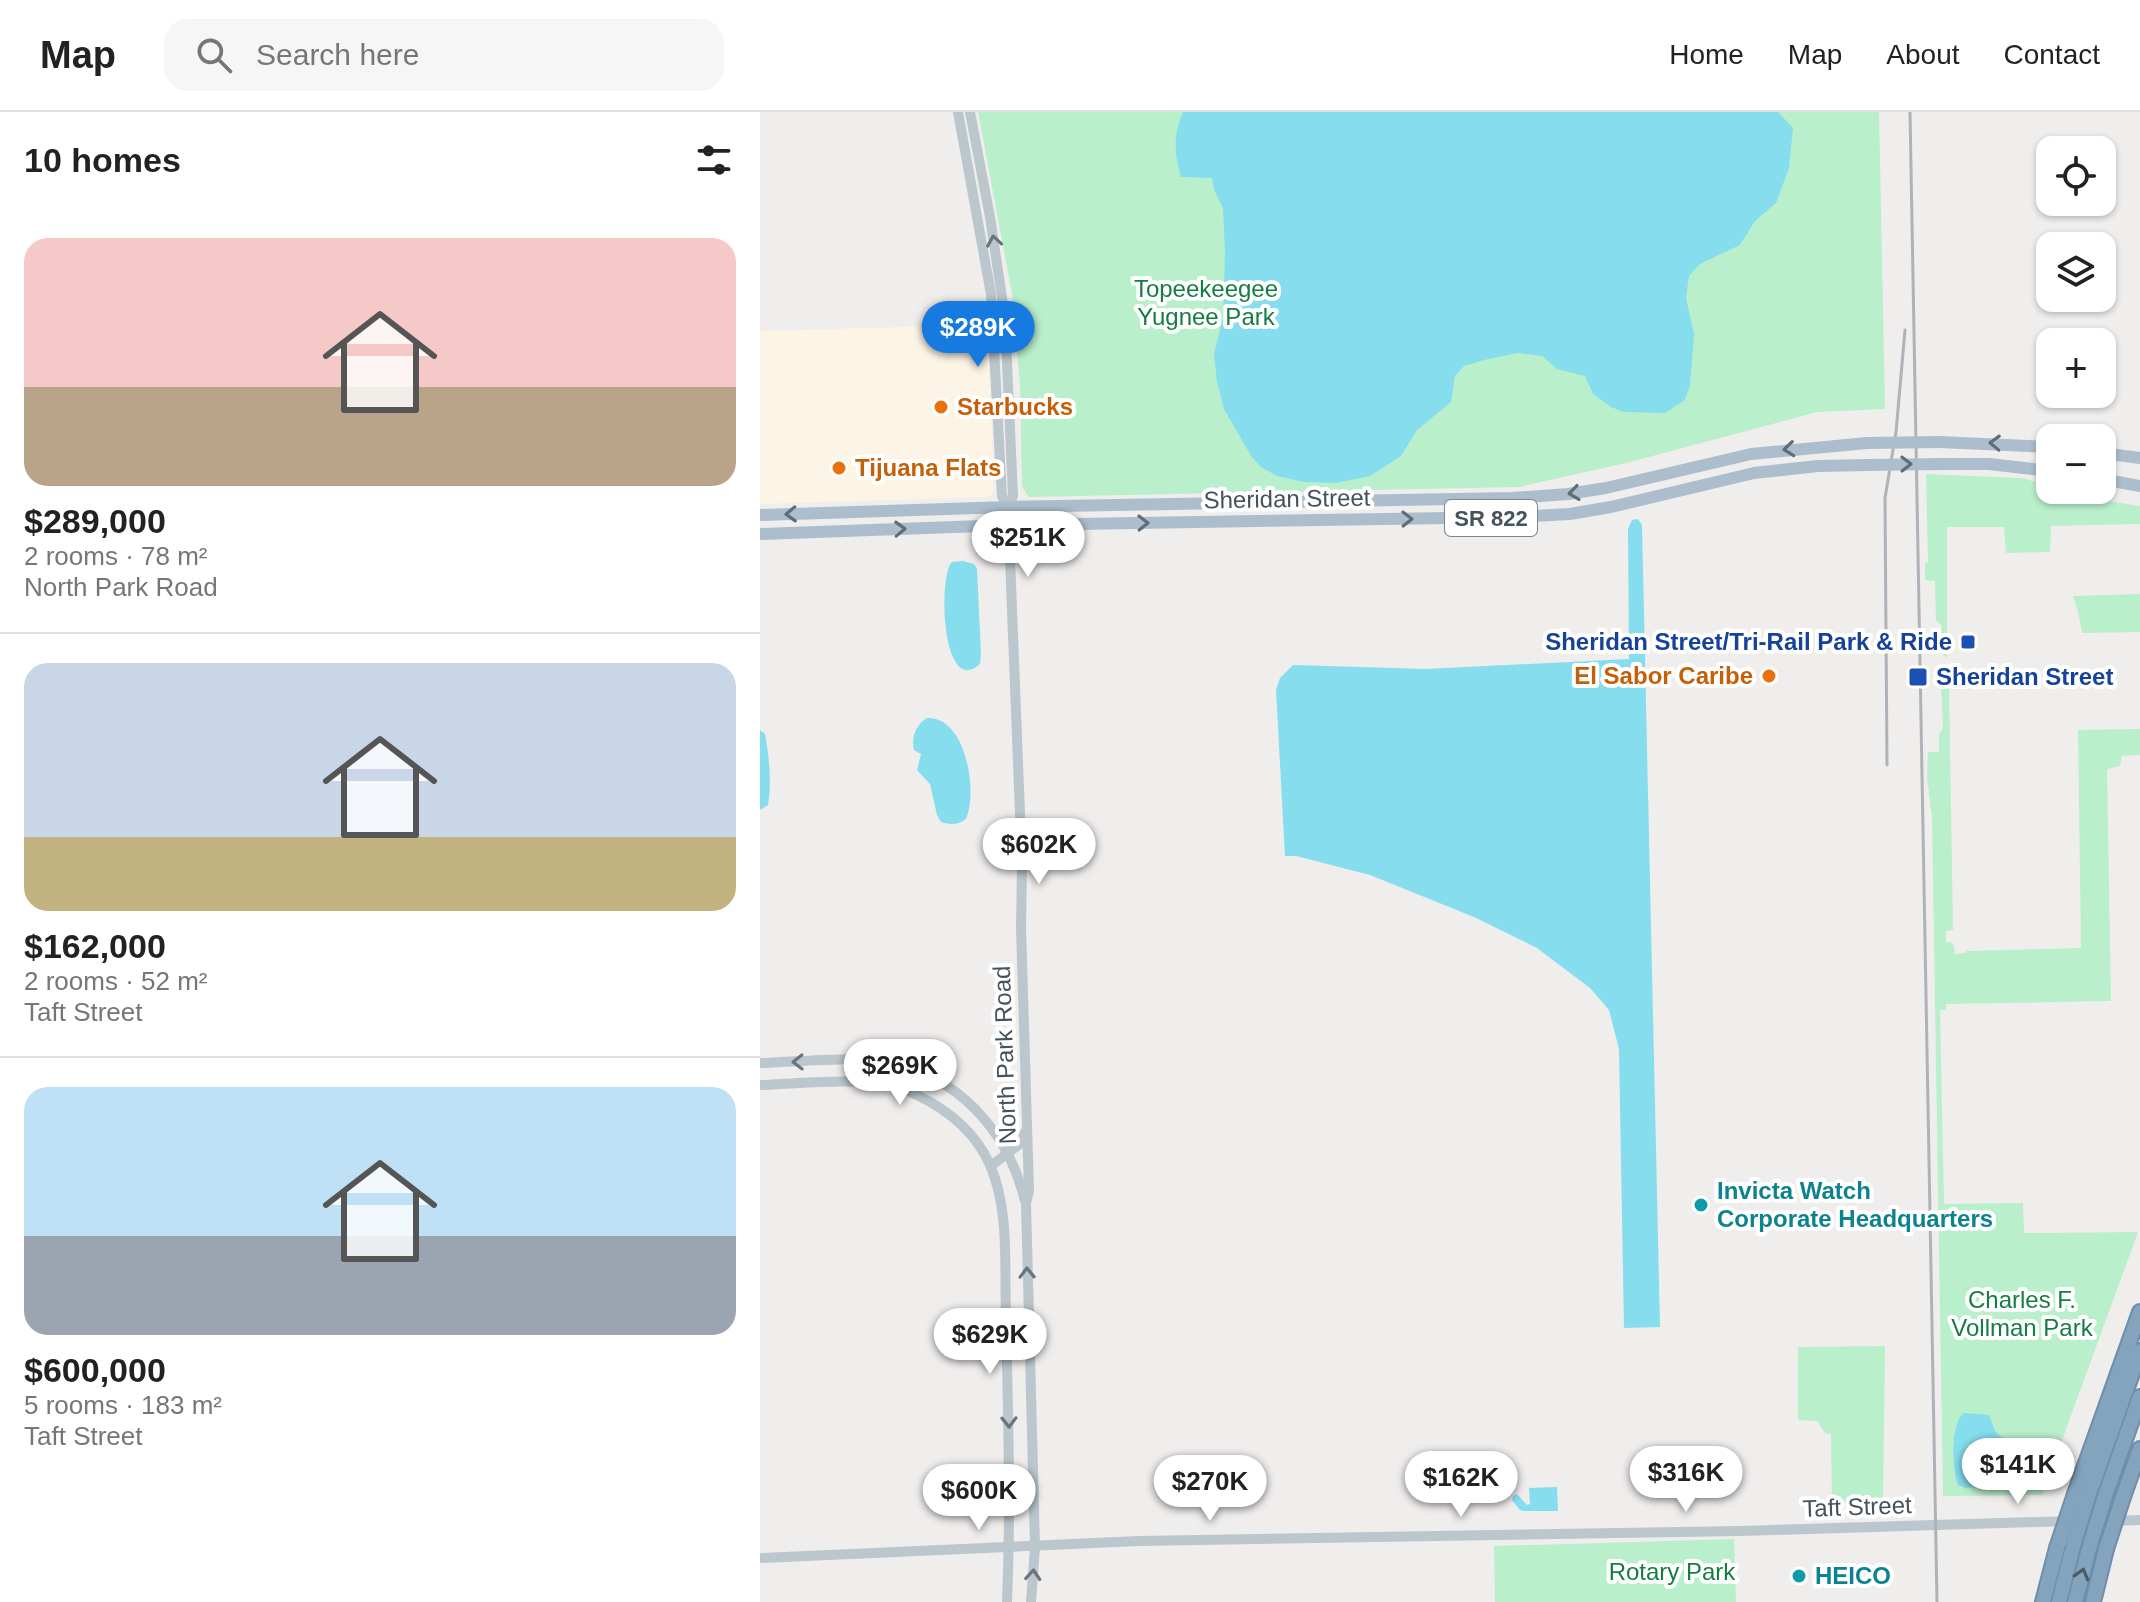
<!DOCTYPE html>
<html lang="en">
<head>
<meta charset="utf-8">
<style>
  :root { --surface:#fff; --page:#f6f6f6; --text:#222; --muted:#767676; --line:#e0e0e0; --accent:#167ae1 }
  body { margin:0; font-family:Helvetica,sans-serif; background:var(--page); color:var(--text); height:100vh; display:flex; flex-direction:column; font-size:30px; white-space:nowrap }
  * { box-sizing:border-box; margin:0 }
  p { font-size:26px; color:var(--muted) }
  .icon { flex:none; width:44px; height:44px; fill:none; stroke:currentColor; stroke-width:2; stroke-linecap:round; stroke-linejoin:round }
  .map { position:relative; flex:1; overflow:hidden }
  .panel { display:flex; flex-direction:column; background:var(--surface); width:760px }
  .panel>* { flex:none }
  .tools { position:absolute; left:1276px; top:24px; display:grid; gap:16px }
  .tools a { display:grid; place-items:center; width:80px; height:80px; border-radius:16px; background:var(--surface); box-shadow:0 2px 6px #0004; font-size:40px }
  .price { position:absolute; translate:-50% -68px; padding:0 18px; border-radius:28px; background:#fff; color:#222; font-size:26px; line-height:52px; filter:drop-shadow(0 2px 4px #0008) }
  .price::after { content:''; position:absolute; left:50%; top:48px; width:24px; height:18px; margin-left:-12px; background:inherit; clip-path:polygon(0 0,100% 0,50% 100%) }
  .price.current { background:var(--accent); color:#fff }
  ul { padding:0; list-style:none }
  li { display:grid; align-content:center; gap:16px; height:424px; padding:0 24px }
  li+li { border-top:2px solid var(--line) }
  li span { display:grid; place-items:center; height:248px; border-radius:24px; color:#555 }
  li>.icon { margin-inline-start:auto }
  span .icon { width:144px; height:144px; fill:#fffc; stroke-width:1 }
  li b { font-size:34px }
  h2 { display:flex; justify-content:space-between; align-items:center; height:96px; padding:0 24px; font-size:34px }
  header { display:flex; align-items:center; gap:48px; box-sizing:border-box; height:112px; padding:0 40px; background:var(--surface); border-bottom:2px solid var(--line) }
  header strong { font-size:38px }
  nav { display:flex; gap:44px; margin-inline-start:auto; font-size:28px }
  .search { width:560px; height:72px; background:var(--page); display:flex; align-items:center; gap:20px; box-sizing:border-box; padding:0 28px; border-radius:24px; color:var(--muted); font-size:30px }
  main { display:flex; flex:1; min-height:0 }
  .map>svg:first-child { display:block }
  .commercial { fill:#fcf4e5 }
  .green { fill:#baefcc }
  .water { fill:#86dded }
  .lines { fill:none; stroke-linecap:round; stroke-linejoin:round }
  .motorway-casing { stroke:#6f8ea9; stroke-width:18 }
  .tertiary { stroke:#bbc6cd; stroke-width:10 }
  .primary { stroke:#acbecd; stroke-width:12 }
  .motorway { stroke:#84a3bd; stroke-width:14 }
  .rail { stroke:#afb3b8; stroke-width:3 }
  .motorway-bridge-casing { stroke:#6f8ea9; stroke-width:18; stroke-linecap:butt }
  .primary-bridge { stroke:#acbecd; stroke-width:12 }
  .motorway-bridge { stroke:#84a3bd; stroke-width:14 }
  .oneway { stroke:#68757d }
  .oneway2 { stroke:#5f6d78 }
  .oneway3 { stroke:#4b5a65 }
  .food-dot { fill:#e8710a; stroke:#fff; stroke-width:3 }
  .transit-dot { fill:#1a4fb4; stroke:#fff; stroke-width:3 }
  .culture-dot { fill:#0f9aa8; stroke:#fff; stroke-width:3 }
  .labels { text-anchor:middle; stroke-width:8; stroke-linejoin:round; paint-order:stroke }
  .shield { fill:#fff; stroke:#7d868c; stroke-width:2 }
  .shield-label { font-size:22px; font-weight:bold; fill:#45525b }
  .park-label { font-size:24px; fill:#157d43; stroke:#fff }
  .food-label { font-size:24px; font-weight:bold; fill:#c56008; stroke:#fff; text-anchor:start }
  .street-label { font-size:24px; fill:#45525b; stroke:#fff }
  .transit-label { font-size:24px; font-weight:bold; fill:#164399; stroke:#fff; text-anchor:end }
  .culture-label { font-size:24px; font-weight:bold; fill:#0d838f; stroke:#fff; text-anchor:start }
</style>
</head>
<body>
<header>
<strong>Map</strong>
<div class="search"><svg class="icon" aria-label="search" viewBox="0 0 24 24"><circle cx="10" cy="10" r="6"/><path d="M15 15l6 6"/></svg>Search here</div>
<nav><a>Home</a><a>Map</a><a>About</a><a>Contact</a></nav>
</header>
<main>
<section class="panel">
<h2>10 homes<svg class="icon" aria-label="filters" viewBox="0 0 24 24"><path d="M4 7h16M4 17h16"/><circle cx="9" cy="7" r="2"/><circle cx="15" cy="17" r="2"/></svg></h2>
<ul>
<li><span style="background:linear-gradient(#f6c9c9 60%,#b9a48a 0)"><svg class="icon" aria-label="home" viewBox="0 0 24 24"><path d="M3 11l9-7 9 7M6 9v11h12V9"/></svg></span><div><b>$289,000</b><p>2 rooms · 78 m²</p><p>North Park Road</p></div></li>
<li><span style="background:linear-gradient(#c9d6e8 70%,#c2b280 0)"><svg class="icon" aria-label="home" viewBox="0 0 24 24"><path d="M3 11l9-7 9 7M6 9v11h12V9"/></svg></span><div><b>$162,000</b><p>2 rooms · 52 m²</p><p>Taft Street</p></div></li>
<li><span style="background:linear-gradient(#bfe0f5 60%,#9aa5b1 0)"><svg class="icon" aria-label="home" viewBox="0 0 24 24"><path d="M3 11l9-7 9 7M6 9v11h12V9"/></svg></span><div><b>$600,000</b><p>5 rooms · 183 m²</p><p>Taft Street</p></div></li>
</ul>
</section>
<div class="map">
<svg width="1380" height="1490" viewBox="0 0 1380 1490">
  <rect width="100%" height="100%" fill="#f0eded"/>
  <!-- commercial -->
  <path class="commercial" d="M215,213L228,225L234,380L228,385L0,392V219Z"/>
  <!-- green -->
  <g class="green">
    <path d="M218,0H1119L1125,297L1057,300L870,350L759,375L269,385L262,375L260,273L252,182Z"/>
    <path d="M1166,362L1262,366L1290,374V378H1305L1335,387L1380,394V412L1291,414L1290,440L1246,441L1244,415H1187V546L1179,539L1182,514L1176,508L1175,469L1165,468V451L1168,450Z"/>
    <path d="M1380,482V520L1322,521L1318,499L1313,484Z"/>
    <path d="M1189,573L1193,818L1186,819V830L1193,831L1195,842L1206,841V839L1321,836L1318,618L1380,617V643L1362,644L1360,654L1347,657L1351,889L1186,892V898H1180L1184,1092L1263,1091L1264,1121L1378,1120L1282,1383L1183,1384L1172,705L1167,666L1168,640H1179V622L1183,616L1181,575Z"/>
    <path d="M1125,1234L1123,1391L1072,1392L1071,1322L1065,1321L1057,1309L1038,1308V1235Z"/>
    <path d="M974,1427L976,1490H735L734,1434Z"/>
  </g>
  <!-- water -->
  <g class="water">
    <path d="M423,0H1018L1033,16L1029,56L1016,91L995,109L980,133L940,152L929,164L926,186L934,222L930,273L925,288L905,301L864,300L851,295L833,282L825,264L797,257L782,244L757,241L724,248L704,254L695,264L691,290L657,318L641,344L610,364L576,371L544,370L517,364L501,355L491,344L464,297L457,270L454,241L463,206L465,140L463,96L454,78L452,66L421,65C414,42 413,22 423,0Z"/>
    <path d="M878,407L882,413L900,1215L864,1216L859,937L849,898L830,876L777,836L714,805L610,763L536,744H525L516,578L520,566L533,553L666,557L869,547L868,417L872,408Z"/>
    <path d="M203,449L214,452L217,457L221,542L220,552C181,587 178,462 192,450Z"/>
    <path d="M167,606C206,604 218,679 206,707C198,713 190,713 181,710L177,703L170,672L157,658L161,642L154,638C151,626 156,612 167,606Z"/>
    <path d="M0,618L5,622C9,645 12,670 8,693L0,698Z"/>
    <path d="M1204,1301L1229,1303L1236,1321L1248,1329L1245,1362L1239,1374L1206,1376L1198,1373C1192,1357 1190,1311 1204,1301Z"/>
    <path d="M797,1375L798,1399H764L760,1398L752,1388L753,1384L757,1382L767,1393L770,1392L769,1376Z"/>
  </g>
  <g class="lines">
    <!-- motorway casing -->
    <g class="motorway-casing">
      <g id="motorway">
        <path d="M1346,1381L1380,1285"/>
        <path d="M1315,1382L1380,1200"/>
        <path d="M1329,1382L1380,1239"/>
        <path d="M1364,1382L1380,1337"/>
        <path d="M1283,1490L1297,1436"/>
        <path d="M1299,1490L1313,1434"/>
        <path d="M1315,1490L1330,1433"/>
        <path d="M1333,1490L1346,1437"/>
      </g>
    </g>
    <!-- tertiary -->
    <g class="tertiary">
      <path d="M198,0L231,182L242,384L248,395"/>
      <path d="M210,0L230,105L245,206L253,384L248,395L262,753L261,816L269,1079L266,1091L275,1435L271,1490"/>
      <path d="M0,951C40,950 84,944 124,950C198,962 248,1019 265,1089"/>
      <path d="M0,973C50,972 110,961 157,983C188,998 216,1021 230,1053C250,1099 244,1154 246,1204C248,1299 251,1394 247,1490"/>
      <path d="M231,1054L261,1031L265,1020"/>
      <path d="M1350,1409L1380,1408"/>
      <path d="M0,1446L379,1429L981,1419L1310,1409"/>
    </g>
    <!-- primary -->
    <g class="primary">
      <path d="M1179,330L1290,335"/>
      <path d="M1342,341L1380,346"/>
      <path d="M1184,352H1229L1290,359"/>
      <path d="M1342,367L1380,374"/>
      <path d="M0,403L248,395L752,386L808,382L846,376L991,342L1107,331"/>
      <path d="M0,422L249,413L755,405L810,402L851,395L994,361L1058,354L1108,353"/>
    </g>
    <!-- motorway -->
    <use href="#motorway" class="motorway"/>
    <!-- rail -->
    <g class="rail">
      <path d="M1150,0L1177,1490"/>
      <path d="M1127,653L1125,386L1136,320L1145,218"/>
    </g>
    <!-- motorway-bridge casing -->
    <g class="motorway-bridge-casing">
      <g id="motorway-bridge">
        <path d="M1330,1433L1346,1381"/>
        <path d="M1313,1434L1329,1382"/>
        <path d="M1297,1436L1315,1382"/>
        <path d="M1346,1437L1364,1382"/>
      </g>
    </g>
    <!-- primary-bridge -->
    <g class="primary-bridge">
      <path d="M1107,331L1179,330"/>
      <path d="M1108,353L1184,352"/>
    </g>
    <!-- motorway-bridge -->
    <use href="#motorway-bridge" class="motorway-bridge"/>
  </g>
  <!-- one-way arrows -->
  <defs><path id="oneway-chevron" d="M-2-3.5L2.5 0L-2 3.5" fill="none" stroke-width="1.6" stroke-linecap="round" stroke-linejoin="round" transform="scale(2)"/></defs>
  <g class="oneway">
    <use href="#oneway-chevron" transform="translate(234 129) rotate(-99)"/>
    <use href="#oneway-chevron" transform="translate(38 950) rotate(179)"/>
    <use href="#oneway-chevron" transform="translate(267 1161) rotate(-91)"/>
    <use href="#oneway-chevron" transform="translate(249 1310) rotate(89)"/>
    <use href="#oneway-chevron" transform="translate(273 1463) rotate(-86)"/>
  </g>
  <g class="oneway2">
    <use href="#oneway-chevron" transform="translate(1235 331) rotate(-178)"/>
    <use href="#oneway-chevron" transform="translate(1029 337) rotate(174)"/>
    <use href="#oneway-chevron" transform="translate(1146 352) rotate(-1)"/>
    <use href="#oneway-chevron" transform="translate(814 381) rotate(172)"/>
    <use href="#oneway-chevron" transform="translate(31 402) rotate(178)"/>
    <use href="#oneway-chevron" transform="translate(647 407) rotate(-1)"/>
    <use href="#oneway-chevron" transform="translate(383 411) rotate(-1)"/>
    <use href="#oneway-chevron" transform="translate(140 417) rotate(-2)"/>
  </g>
  <use class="oneway3" href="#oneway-chevron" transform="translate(1322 1462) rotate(-74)"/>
  <!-- markers -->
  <g class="food-dot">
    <circle cx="181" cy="295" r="8"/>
    <circle cx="79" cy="356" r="8"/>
    <circle cx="1009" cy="564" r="8"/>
  </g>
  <g class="transit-dot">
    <rect x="1200" y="522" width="16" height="16" rx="4"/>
    <rect x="1148" y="555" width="20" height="20" rx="4"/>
  </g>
  <g class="culture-dot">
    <circle cx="941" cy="1093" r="8"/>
    <circle cx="1039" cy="1464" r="8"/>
  </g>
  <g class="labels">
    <!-- shield labels -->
    <rect class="shield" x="685" y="388" width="92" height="36" rx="6"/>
    <g class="shield-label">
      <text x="731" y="414">SR 822</text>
    </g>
    <!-- park labels -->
    <g class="park-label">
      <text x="446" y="185">Topeekeegee<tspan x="446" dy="28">Yugnee Park</tspan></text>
      <text x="1262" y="1196">Charles F.<tspan x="1262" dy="28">Vollman Park</tspan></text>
      <text x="912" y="1468">Rotary Park</text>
    </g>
    <!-- food labels -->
    <g class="food-label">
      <text x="197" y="303">Starbucks</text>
      <text x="95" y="364">Tijuana Flats</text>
      <text x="993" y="572" text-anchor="end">El Sabor Caribe</text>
    </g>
    <!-- street labels -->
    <g class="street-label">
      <text transform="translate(527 387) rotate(-1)" y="8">Sheridan Street</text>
      <text transform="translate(245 943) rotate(-92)" y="8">North Park Road</text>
      <text transform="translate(1097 1395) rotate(-2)" y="8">Taft Street</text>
    </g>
    <!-- transit labels -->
    <g class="transit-label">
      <text x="1192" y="538">Sheridan Street/Tri-Rail Park &amp; Ride</text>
      <text x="1176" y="573" text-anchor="start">Sheridan Street</text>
    </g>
    <!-- culture labels -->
    <g class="culture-label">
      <text x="957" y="1087">Invicta Watch<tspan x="957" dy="28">Corporate Headquarters</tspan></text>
      <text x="1055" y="1472">HEICO</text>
    </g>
  </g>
</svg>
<div class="tools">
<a><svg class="icon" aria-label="locate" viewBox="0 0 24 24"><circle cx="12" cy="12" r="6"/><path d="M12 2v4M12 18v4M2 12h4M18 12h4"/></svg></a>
<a><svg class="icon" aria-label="layers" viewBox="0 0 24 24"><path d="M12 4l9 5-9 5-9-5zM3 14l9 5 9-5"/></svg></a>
<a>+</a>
<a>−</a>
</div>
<b class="price current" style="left:218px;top:257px">$289K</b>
<b class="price" style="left:268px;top:467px">$251K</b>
<b class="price" style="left:279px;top:774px">$602K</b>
<b class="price" style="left:140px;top:995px">$269K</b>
<b class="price" style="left:230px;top:1264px">$629K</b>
<b class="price" style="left:1258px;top:1394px">$141K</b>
<b class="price" style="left:926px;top:1402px">$316K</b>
<b class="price" style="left:701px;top:1407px">$162K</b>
<b class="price" style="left:450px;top:1411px">$270K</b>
<b class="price" style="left:219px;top:1420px">$600K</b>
</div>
</main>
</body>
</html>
